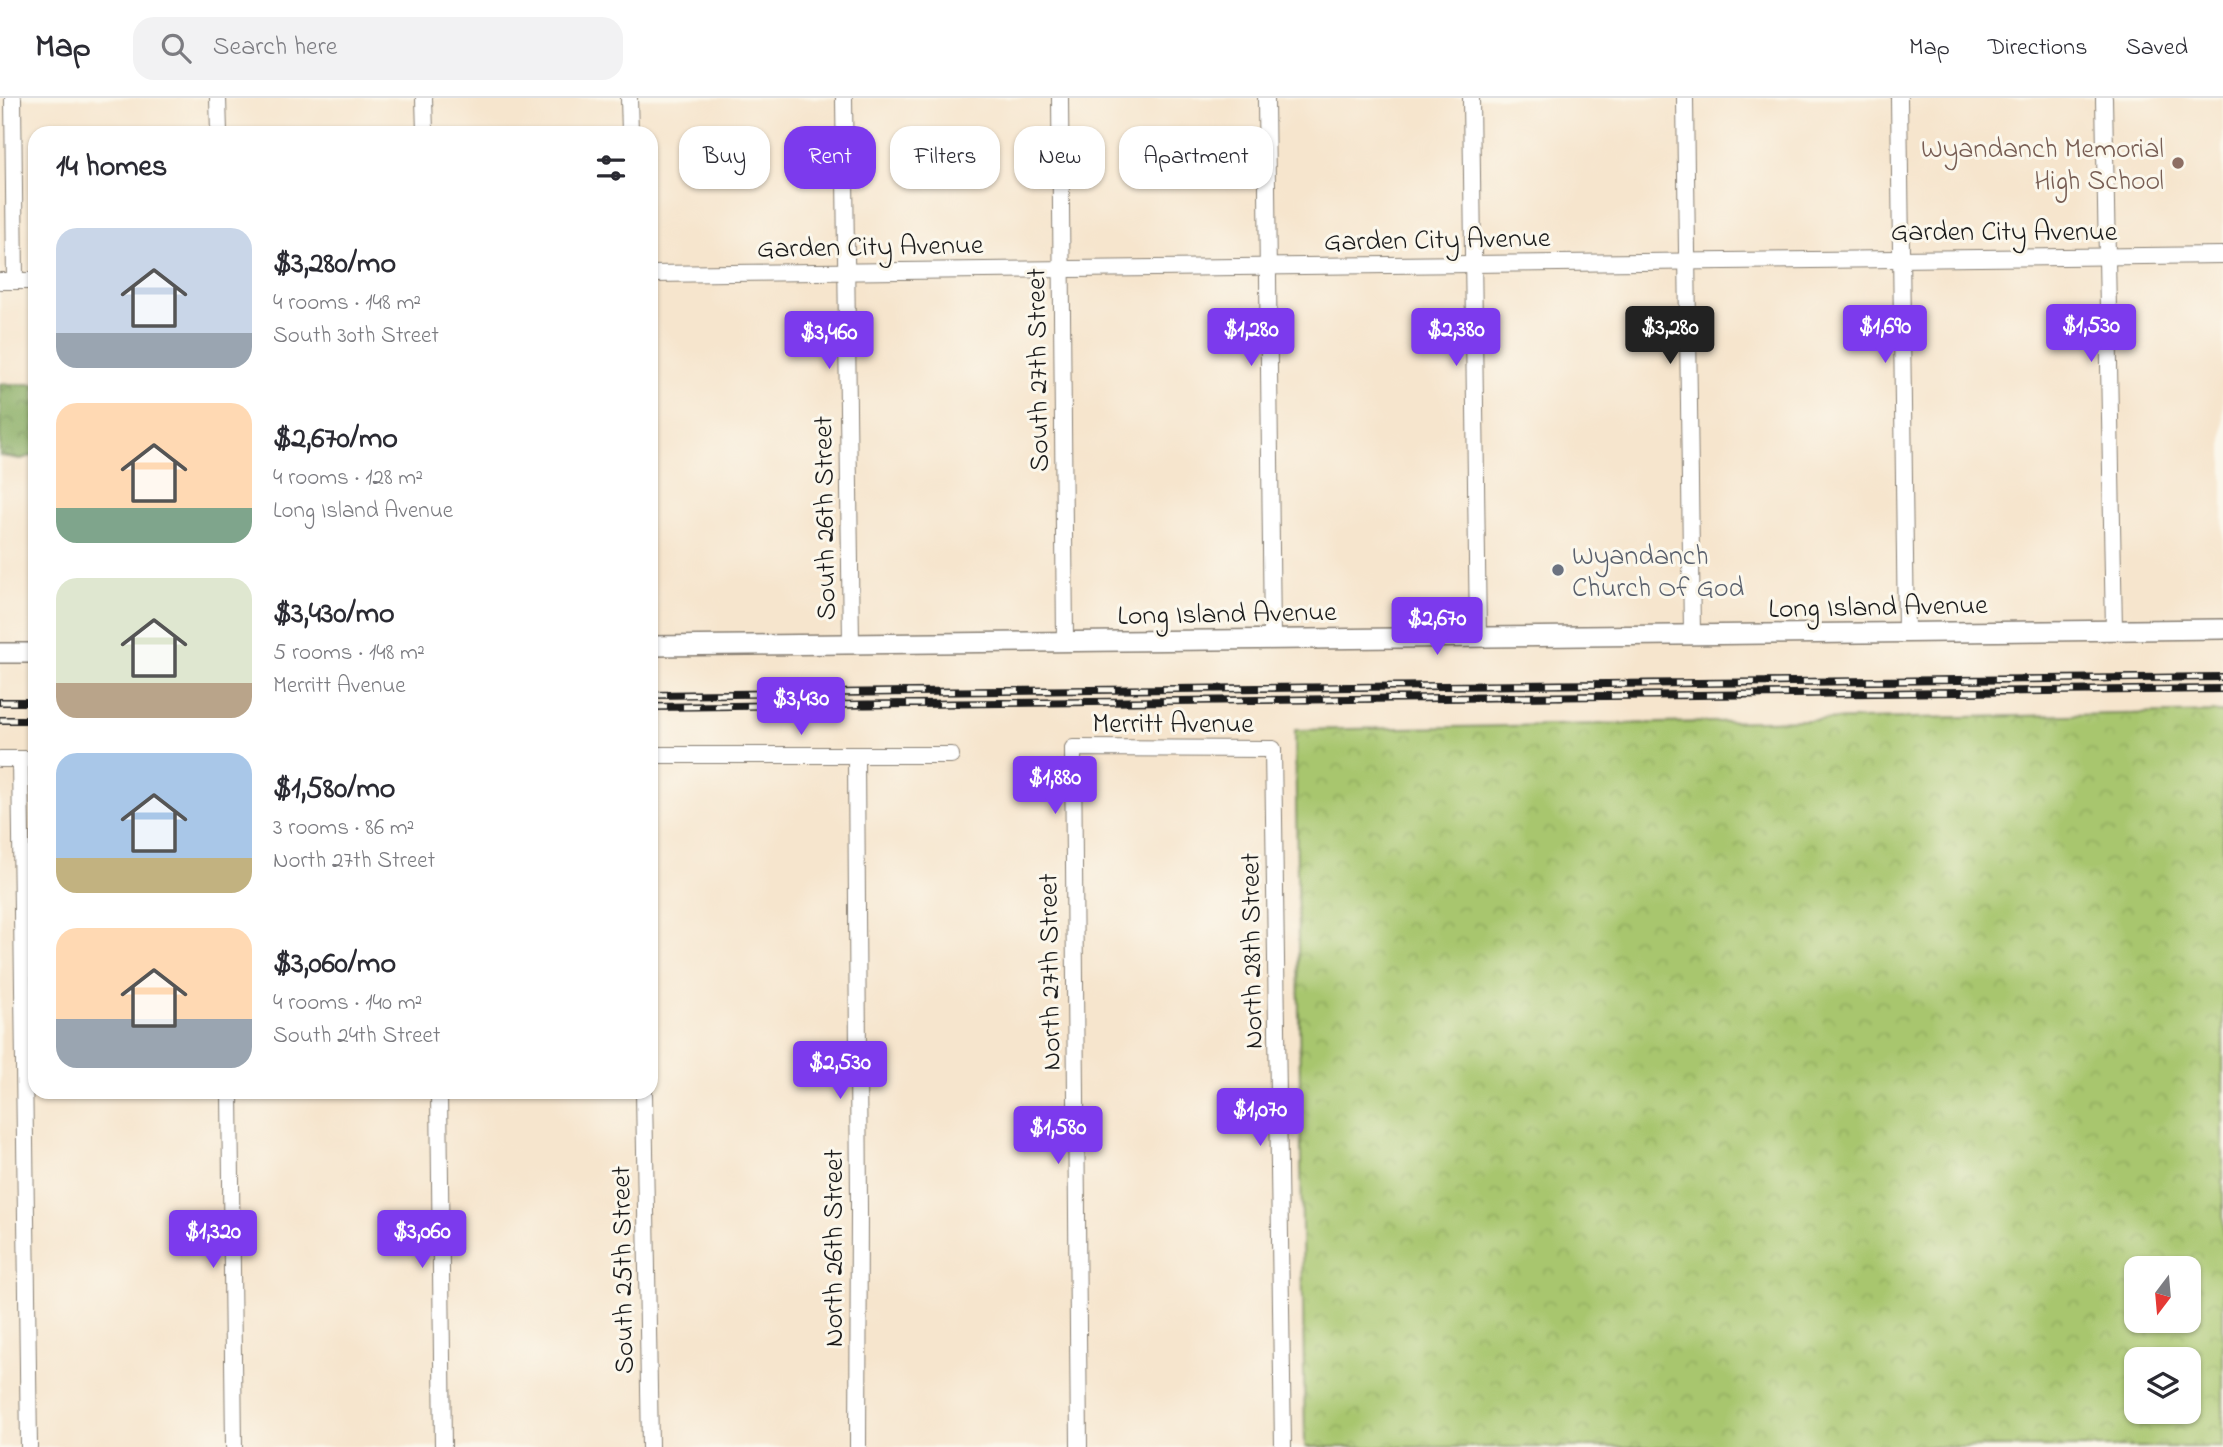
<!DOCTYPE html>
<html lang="en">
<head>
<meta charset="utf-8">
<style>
  :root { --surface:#fff; --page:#f2f2f3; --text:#2b2b33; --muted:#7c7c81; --line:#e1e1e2; --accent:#7c3aed }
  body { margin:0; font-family:"Indie Flower",sans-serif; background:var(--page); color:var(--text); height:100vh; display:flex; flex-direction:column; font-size:26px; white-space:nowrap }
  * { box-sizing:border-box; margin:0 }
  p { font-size:23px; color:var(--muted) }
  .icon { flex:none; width:38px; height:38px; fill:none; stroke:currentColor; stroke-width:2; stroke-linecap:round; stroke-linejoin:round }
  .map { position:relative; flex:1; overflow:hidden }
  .drawer { position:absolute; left:28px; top:28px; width:630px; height:973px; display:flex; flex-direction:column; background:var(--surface); border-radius:21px; box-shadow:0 2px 5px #0004 }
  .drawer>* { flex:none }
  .banner { position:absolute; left:679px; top:28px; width:665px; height:63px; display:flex; gap:14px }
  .needle { width:46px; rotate:196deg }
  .controls { position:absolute; left:2124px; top:1158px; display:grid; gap:14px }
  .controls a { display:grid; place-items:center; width:77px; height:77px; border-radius:14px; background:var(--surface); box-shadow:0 2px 5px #0004; font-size:35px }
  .price { position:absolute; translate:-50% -60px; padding:0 16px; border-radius:7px; background:var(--accent); color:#fff; font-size:23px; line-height:46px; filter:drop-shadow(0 2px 4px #0008) }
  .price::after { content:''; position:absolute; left:50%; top:42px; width:21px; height:16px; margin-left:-10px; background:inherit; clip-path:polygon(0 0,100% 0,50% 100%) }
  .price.selected { background:#222; color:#fff }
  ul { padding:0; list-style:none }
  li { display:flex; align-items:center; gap:21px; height:175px; padding:0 28px }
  li span { display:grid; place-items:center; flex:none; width:196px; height:140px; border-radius:21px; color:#555 }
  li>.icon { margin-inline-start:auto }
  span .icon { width:84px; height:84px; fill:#fffc; stroke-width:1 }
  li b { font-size:30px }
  h2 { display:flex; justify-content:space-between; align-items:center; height:84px; padding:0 28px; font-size:30px }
  .tag { padding:0 24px; border-radius:21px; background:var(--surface); box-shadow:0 2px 5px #0004; font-size:24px; line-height:63px }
  .tag.selected { background:var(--accent); color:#fff }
  header { display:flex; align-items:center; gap:42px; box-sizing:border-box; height:98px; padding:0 35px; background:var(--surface); border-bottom:2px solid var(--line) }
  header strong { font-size:33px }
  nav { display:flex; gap:38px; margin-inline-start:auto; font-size:24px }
  .search { width:490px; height:63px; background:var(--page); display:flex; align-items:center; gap:18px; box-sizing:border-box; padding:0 24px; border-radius:21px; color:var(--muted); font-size:26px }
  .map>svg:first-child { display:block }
  .forest { fill:url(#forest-crowns); stroke:#51643e; stroke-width:2 }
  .park { fill:url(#park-crowns); stroke:#627145; stroke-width:2; fill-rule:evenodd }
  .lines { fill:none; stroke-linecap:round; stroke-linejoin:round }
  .minor-casing { stroke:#898074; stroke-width:18 }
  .tertiary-casing { stroke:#898074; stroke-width:22 }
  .minor { stroke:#fff; stroke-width:16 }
  .tertiary { stroke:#fff; stroke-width:19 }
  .rail-casing { stroke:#1c1c1c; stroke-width:8 }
  .rail { stroke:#fbf7ec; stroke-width:5; stroke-dasharray:16; stroke-linecap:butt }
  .education-dot { fill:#8d6e63; stroke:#fbf7ec; stroke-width:2.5 }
  .worship-dot { fill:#6b7280; stroke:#fbf7ec; stroke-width:2.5 }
  .labels { text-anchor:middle; stroke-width:6; stroke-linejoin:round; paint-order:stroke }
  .education-label { font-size:28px; fill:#785e54; stroke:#fbf7ec; text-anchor:end }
  .street-label { font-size:28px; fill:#1c1c1c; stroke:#fbf7ec }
  .worship-label { font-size:28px; fill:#5b616d; stroke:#fbf7ec; text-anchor:start }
</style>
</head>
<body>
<header>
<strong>Map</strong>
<div class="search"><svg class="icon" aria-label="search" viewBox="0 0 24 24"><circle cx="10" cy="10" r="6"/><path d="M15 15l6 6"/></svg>Search here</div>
<nav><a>Map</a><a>Directions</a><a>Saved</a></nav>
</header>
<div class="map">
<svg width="2223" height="1349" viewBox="0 0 2223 1349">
  <defs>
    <pattern id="forest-crowns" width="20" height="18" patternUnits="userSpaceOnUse" patternTransform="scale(1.75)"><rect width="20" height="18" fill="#86ab61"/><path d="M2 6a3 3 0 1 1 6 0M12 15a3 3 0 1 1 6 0" fill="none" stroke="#6d8a4f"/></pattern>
    <pattern id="park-crowns" width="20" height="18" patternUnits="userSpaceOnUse" patternTransform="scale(1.75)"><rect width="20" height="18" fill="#a8c66e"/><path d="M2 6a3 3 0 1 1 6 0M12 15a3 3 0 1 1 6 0" fill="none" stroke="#90aa5f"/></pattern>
  </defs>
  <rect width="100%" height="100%" fill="#fbf7ec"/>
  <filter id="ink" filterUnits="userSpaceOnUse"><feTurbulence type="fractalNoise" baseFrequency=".0143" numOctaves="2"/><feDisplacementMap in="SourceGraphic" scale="14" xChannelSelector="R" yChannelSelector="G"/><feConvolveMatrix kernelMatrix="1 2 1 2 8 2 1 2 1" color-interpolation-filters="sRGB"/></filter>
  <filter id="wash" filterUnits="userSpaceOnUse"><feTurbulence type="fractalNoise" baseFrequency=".00686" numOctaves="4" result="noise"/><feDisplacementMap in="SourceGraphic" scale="28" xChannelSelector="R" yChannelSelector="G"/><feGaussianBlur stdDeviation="1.57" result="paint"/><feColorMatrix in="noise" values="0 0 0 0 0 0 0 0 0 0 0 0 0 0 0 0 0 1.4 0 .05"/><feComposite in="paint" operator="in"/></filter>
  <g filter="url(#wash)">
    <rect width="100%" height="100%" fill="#f6e5cd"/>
    <!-- forest -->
    <path class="forest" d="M0,286H35V357L21,361L0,358Z"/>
    <!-- park -->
    <path class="park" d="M2223,614V1349H1305L1295,632ZM2137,1171H2189V1223H2137ZM2137,1262H2189V1314H2137Z"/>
  </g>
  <g filter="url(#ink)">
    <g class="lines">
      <!-- minor casing -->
      <g class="minor-casing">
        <g id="minor">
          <path d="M13,0L15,183"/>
          <path d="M218,0L219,35"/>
          <path d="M424,0L425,35"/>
          <path d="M629,0L630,35"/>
          <path d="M844,0L851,545"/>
          <path d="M1060,0L1065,543"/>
          <path d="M1266,0L1272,541"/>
          <path d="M1471,0L1478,539"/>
          <path d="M1685,0L1692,536"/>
          <path d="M1899,0L1906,535"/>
          <path d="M2104,0L2114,532"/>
          <path d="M651,176L2223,157"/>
          <path d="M0,183H35"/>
          <path d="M651,657H951"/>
          <path d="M856,657L859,1111L858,1349"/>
          <path d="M0,661H35"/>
          <path d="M20,661L29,1349"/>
          <path d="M230,994L234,1349"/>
          <path d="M439,994L443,1349"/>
          <path d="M644,994L650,1349"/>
          <path d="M1079,1349L1073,650L1273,651L1283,1349"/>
        </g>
      </g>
      <!-- tertiary casing -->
      <g class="tertiary-casing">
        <g id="tertiary">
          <path d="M651,548L2223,531"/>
          <path d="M0,555H35"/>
        </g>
      </g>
      <!-- minor -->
      <use href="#minor" class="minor"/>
      <!-- tertiary -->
      <use href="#tertiary" class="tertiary"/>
      <!-- rail casing -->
      <g class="rail-casing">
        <g id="rail">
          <path d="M651,597L2223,579"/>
          <path d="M0,604H35"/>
          <path d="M651,609L2223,591"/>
          <path d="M0,622H35"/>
        </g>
      </g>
      <!-- rail -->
      <use href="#rail" class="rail"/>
    </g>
  </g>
  <!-- markers -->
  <circle class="education-dot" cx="2178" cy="65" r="7"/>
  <circle class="worship-dot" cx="1558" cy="472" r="7"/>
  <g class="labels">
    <!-- education labels -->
    <g class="education-label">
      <text x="2164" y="59">Wyandanch Memorial<tspan x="2164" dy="32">High School</tspan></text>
    </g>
    <!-- street labels -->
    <g class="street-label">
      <text x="2004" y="142">Garden City Avenue</text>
      <text transform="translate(1437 140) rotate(-1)" y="10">Garden City Avenue</text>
      <text transform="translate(870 147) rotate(-1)" y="10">Garden City Avenue</text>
      <text transform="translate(1036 272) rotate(-91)" y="10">South 27th Street</text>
      <text transform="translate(823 420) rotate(-91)" y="10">South 26th Street</text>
      <text transform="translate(1878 507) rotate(-1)" y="10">Long Island Avenue</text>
      <text transform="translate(1227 514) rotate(-1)" y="10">Long Island Avenue</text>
      <text x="1173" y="634">Merritt Avenue</text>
      <text transform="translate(1250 853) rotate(-91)" y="10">North 28th Street</text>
      <text transform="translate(1048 874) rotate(-91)" y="10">North 27th Street</text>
      <text transform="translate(832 1150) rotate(-90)" y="10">North 26th Street</text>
      <text transform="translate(621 1172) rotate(-91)" y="10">South 25th Street</text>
    </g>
    <!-- worship labels -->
    <g class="worship-label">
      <text x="1572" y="466">Wyandanch<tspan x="1572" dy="32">Church Of God</tspan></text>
    </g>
  </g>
</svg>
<div class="controls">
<a><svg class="needle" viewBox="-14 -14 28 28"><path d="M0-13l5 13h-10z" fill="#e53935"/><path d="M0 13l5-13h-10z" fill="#7c7c81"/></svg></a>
<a><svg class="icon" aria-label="layers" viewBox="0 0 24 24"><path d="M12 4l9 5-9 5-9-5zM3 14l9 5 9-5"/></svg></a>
</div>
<b class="price" style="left:2091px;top:266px">$1,530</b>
<b class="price" style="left:1885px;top:267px">$1,690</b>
<b class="price selected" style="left:1670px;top:268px">$3,280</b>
<b class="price" style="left:1251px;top:270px">$1,280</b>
<b class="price" style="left:1456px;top:270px">$2,380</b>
<b class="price" style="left:829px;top:273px">$3,460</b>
<b class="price" style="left:1437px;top:559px">$2,670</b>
<b class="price" style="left:801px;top:639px">$3,430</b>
<b class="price" style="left:1055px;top:718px">$1,880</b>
<b class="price" style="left:840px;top:1003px">$2,530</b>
<b class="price" style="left:1260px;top:1050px">$1,070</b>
<b class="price" style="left:1058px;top:1068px">$1,580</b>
<b class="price" style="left:213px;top:1172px">$1,320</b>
<b class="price" style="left:422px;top:1172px">$3,060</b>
<div class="banner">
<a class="tag">Buy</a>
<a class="tag selected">Rent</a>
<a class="tag">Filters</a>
<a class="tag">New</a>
<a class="tag">Apartment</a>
</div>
<section class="drawer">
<h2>14 homes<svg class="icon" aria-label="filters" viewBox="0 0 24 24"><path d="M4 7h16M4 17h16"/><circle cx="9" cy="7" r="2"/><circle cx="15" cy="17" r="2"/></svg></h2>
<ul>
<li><span style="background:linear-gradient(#c9d6e8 75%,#9aa5b1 0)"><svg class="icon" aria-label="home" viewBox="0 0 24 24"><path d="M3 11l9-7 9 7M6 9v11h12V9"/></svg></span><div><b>$3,280/mo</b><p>4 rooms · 148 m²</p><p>South 30th Street</p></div></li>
<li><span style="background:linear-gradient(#ffd9b3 75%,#7fa58c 0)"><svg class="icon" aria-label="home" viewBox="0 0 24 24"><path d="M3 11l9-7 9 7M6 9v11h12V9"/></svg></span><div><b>$2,670/mo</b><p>4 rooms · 128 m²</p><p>Long Island Avenue</p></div></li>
<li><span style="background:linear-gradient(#dfe7d0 75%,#b9a48a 0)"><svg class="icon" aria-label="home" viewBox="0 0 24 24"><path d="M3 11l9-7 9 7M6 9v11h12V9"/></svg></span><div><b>$3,430/mo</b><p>5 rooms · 148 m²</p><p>Merritt Avenue</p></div></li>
<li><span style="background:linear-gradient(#a9c7e8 75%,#c2b280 0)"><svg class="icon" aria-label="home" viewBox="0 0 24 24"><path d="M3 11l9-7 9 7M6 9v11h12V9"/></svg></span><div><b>$1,580/mo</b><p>3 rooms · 86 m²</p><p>North 27th Street</p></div></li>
<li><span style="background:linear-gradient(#ffd9b3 65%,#9aa5b1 0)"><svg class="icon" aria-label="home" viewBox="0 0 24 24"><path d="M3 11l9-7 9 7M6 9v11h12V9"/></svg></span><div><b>$3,060/mo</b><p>4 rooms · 140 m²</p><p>South 24th Street</p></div></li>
</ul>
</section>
</div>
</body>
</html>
